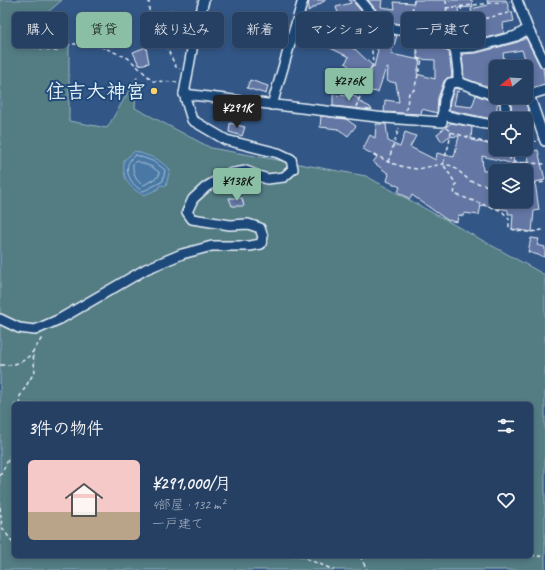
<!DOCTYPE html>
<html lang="ja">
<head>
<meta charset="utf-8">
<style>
  :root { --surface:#264064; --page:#2e476a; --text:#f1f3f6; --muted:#a4afbf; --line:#425978; --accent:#8abfa5 }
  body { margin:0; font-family:Caveat,"Klee One",sans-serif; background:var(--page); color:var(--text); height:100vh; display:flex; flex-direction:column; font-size:15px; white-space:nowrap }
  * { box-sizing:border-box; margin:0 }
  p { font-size:13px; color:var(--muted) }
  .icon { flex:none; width:22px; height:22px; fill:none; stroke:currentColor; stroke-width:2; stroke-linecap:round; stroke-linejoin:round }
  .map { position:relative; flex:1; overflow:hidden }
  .details { position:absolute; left:12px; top:402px; width:521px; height:156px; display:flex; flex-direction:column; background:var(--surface); border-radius:6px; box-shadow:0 2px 6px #0003,0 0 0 1px var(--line) }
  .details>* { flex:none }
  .guide { position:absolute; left:12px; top:12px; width:521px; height:36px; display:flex; gap:8px }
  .needle { width:26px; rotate:252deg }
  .tools { position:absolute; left:489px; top:60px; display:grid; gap:8px }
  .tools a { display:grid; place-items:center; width:44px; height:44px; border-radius:6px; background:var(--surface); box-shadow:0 2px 6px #0003,0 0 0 1px var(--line); font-size:20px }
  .price { position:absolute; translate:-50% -34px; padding:0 9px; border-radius:4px; background:var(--accent); color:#111; font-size:13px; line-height:26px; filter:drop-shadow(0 1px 2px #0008) }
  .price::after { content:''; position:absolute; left:50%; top:24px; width:12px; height:9px; margin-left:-6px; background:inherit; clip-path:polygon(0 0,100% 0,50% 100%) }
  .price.on { background:#222; color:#fff }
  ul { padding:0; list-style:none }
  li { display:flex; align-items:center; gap:12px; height:100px; padding:0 16px }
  li span { display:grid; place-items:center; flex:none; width:112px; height:80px; border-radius:6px; color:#555 }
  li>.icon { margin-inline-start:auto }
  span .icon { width:48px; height:48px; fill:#fffc; stroke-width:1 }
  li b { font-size:17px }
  h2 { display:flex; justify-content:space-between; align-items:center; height:48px; padding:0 16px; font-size:17px }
  .chip { padding:0 14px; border-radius:6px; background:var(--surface); box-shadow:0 2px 6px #0003,0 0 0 1px var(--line); font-size:14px; line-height:36px }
  .chip.on { background:var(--accent); color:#111 }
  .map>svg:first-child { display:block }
  .green { fill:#527b83; stroke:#9db6be; fill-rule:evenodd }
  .water { fill:#4878a4; stroke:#88a8c6 }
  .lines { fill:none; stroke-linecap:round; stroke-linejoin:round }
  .shore { stroke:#a8c1d6; stroke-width:1 }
  .building { fill:#6376a4; stroke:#e8f1f8; fill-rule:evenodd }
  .street-casing { stroke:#e8f1f8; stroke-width:12 }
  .path { stroke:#e8f1f8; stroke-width:1.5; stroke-dasharray:4 3; stroke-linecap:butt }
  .street { stroke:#1f4a7a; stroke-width:9 }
  .poi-dot { fill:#ffd166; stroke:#1f4a7a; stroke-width:1.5 }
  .labels { text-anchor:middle; stroke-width:4; stroke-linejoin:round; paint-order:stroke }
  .poi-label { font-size:20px; font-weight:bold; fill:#e8f1f8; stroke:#1f4a7a; text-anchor:end }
</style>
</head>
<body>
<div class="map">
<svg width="545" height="570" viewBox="0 0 545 570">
  <rect width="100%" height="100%" fill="#325686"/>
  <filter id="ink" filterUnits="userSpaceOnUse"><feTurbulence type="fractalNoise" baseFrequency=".025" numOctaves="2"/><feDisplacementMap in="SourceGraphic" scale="8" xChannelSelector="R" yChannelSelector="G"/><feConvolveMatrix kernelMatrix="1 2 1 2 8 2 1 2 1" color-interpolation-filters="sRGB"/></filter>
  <g filter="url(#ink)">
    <!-- green -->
    <path class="green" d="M0,0H62L23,34L69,39V121L107,128L137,77L135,108L211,148L366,176L545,275V570H0ZM14,404H531V556H14Z"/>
    <!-- water -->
    <path class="water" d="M135,151L157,159L170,169L166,186L160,185L158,189L144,195C128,188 122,178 124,160Z"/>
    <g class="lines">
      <!-- shore -->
      <g class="shore">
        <path d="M136,155L155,162L165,170L163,181L144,191C130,187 119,164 136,155Z"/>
        <path d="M137,161L152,167L159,172V176L144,185C136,183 132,172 133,164Z"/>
      </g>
    </g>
    <!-- building -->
    <g class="building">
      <path d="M309,0H326L308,11Z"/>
      <path d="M349,0H354L355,4L378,30L397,36L391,54L420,60L417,74L435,79V60L417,59V46L440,48L449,52L452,77L447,78L444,81L438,98L437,113L422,109L421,114L384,112L385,100L399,102L396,83L387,81L388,68H386L378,92L371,91V67L362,82L350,71L352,69L345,63L349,57L324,45L328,36L335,39L341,22L336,7L351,3ZM349,27L378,50L374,67L356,50L341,43Z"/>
      <path d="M368,0H382L381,7L395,9L394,2L414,3V0H472L473,7L458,8L460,27L473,23L471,9L488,5L487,0H506L510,12H512L514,21L503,23L504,33L474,41L456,42L442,36L421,34L410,26L385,21ZM435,14V28L423,26V15Z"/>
      <path d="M170,10L194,17L190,32L165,24Z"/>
      <path d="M526,38L540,66L543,68L545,84L526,90V67L525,64H527L522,50L503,53L505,67H496V90L464,78L462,54L477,53L518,42Z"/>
      <path d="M146,47L149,63L139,65L133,52Z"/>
      <path d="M250,80L268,86L266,94L247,88Z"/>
      <path d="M454,88L460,89L459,92L457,91L454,105L472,107L476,95L494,102L499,101V104H497V118H487L449,110L450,101Z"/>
      <path d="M351,94L359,99L358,101L370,107L372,110L333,106V95L350,96Z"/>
      <path d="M511,97H523L532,120L512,119Z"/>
      <path d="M321,116L346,119L356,126L348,136L338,129L320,127Z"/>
      <path d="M230,123L245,127L242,136L229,132Z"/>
      <path d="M451,123L472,127L471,140L496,146V149H512L514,163L529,162L528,152L538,150L545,180L535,182L539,210L534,211L532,232L512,229L513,214H508V210L481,205L479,215L464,213V216L458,215L457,222L447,220L412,195L410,199L398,192L400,187L387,181L389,174L373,162L377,157L363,149L370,135L375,138L376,124H386L388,141L400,147L405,132L416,136L410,147L436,160L437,153L454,157L459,136L448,137L442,142L437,134ZM482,156L526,167V201L508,203V201H496V170L483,171Z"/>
      <path d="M229,198H242L244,206H232Z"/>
      <path d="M531,238L539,239L537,245L545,247V257L528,252Z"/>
    </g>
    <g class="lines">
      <!-- street casing -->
      <g class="street-casing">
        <g id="street">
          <path d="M360,0L382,26L408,32L419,40L441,42L455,48L475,47L516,36L528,29"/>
          <path d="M517,0L528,29L545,63"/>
          <path d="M455,48L458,71V82"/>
          <path d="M545,90L529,95L545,141"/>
          <path d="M184,94L385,118L442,122L444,100L450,83L458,82L496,96"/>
          <path d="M505,97L506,119"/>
          <path d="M272,105L303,0"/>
          <path d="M442,115L486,124H496"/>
          <path d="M0,319L19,328L35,330L60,319L146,269L182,254L212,246H250L261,244L263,237L260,228L248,224L230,225L192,219L187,212L193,199L206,187L228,174L246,171L267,179L284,177L293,169L291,159L278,153L226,140L192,120L184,94L193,44L204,0"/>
        </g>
      </g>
      <!-- path -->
      <g class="path">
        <path d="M149,0V10L176,67L180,69"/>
        <path d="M446,0L448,35"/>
        <path d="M446,8L491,3L510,2"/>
        <path d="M464,23L513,12"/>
        <path d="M410,25L414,0"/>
        <path d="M458,39L459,37L466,35L461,7"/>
        <path d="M33,47L56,51L71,44H95L128,58L153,81L177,82"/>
        <path d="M356,107L373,64L372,51L379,33"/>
        <path d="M406,110L409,93L414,90L422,60L417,58L418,48"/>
        <path d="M446,128L451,132L496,146"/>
        <path d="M451,132L449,144L443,164L456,184L454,194L502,211L509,219V228C522,233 532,233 545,229"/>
        <path d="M526,143L536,141"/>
        <path d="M510,149V159L512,162L545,164"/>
        <path d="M374,154L388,162L404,167L417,169L443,164L453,166L470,181L496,188"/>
        <path d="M388,162L399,128"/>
        <path d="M526,185L545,182"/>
        <path d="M0,365C25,366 31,356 43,336"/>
        <path d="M20,404L19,398L35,371L33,354"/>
        <path d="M0,476L14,448"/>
        <path d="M0,507L2,527L14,545"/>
        <path d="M531,555L545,557"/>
        <path d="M300,556L334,570"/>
        <path d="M360,556L367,570"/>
      </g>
      <!-- street -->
      <use href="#street" class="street"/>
    </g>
  </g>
  <!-- markers -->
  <circle class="poi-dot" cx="154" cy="91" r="4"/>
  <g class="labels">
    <!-- poi labels -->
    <g class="poi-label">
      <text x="146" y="98">住吉大神宮</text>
    </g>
  </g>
</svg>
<div class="tools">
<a><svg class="needle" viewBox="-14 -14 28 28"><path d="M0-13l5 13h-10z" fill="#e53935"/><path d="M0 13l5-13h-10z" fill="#a4afbf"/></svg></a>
<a><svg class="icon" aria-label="locate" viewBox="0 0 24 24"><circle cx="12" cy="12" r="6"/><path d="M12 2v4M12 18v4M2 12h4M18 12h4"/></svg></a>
<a><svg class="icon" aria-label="layers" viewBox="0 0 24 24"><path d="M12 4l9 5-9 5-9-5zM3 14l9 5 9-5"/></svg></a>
</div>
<b class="price" style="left:349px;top:102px">¥276K</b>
<b class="price on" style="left:237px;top:129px">¥291K</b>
<b class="price" style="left:237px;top:202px">¥138K</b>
<div class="guide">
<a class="chip">購入</a>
<a class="chip on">賃貸</a>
<a class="chip">絞り込み</a>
<a class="chip">新着</a>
<a class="chip">マンション</a>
<a class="chip">一戸建て</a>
</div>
<section class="details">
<h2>3件の物件<svg class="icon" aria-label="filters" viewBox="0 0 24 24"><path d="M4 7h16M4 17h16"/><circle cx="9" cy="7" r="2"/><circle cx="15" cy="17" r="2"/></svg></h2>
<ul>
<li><span style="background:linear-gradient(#f6c9c9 65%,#b9a48a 0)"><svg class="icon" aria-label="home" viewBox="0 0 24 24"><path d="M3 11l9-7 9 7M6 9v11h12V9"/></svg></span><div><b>¥291,000/月</b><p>4部屋 · 132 m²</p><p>一戸建て</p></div><svg class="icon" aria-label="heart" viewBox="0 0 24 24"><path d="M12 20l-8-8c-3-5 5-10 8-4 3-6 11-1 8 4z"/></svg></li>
</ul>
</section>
</div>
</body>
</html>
